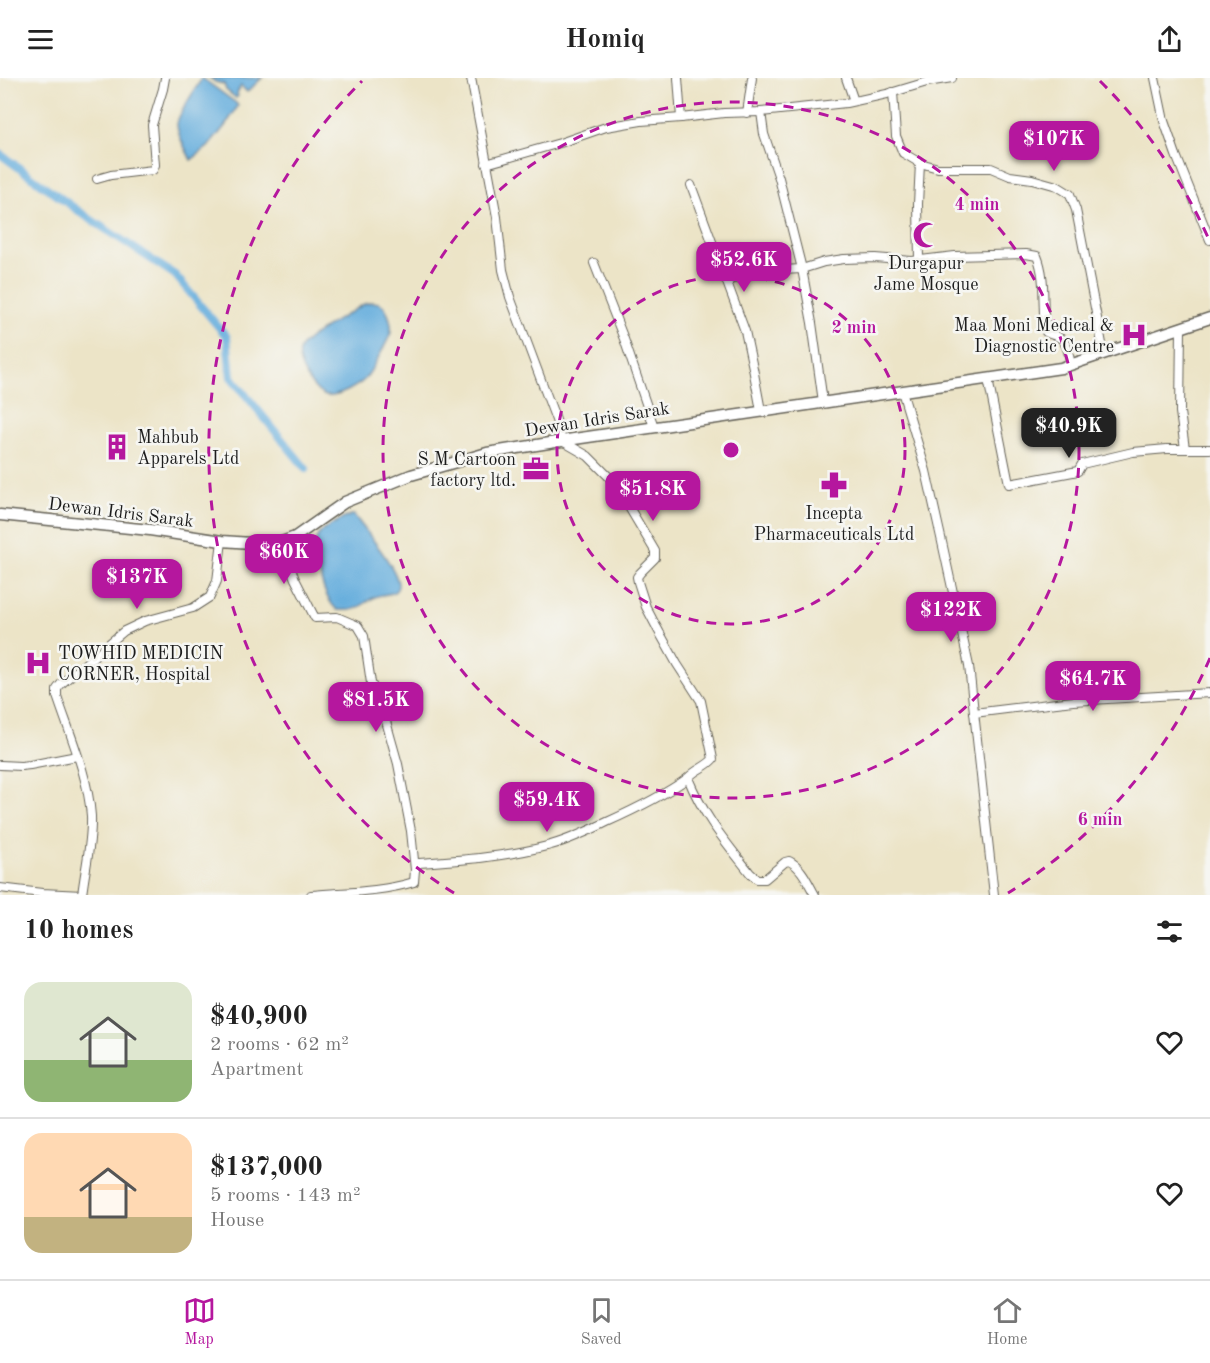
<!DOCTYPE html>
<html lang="en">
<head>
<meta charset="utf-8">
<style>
  :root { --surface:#fff; --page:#f6f6f6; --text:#222; --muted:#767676; --line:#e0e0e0; --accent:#b5179e }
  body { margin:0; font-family:"Old Standard TT",serif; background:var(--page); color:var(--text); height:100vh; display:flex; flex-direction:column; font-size:22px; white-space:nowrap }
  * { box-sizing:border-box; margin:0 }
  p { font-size:20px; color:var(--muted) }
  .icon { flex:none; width:33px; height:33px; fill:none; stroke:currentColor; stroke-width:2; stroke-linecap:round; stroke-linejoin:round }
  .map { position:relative; height:817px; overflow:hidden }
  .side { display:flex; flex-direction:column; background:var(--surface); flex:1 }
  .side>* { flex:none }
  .price { position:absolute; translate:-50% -51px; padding:0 14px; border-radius:12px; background:var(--accent); color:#fff; font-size:20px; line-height:39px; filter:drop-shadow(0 2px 3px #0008) }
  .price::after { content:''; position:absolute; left:50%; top:36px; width:18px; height:14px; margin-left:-9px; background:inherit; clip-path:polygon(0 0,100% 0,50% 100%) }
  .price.on { background:#222; color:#fff }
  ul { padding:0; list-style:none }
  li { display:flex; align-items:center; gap:18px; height:150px; padding:0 24px }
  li+li { border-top:2px solid var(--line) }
  li span { display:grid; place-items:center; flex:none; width:168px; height:120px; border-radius:18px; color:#555 }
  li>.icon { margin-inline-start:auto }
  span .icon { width:72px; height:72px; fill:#fffc; stroke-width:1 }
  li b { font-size:26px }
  h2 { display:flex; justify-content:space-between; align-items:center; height:72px; padding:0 24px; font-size:26px }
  header { display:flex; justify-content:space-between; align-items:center; height:78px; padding:0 24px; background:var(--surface); font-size:27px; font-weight:600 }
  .menu { display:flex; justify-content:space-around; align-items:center; height:84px; border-top:2px solid var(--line); background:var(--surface); font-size:16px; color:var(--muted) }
  .menu a { display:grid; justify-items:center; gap:3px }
  .menu .on { color:var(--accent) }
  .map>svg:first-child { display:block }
  .water { fill:#66aedd; stroke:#41657c; stroke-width:1.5 }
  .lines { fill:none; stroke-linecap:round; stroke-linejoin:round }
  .canal { stroke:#66aedd; stroke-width:8 }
  .street-casing { stroke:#656258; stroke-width:10 }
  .secondary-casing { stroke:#656258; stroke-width:13 }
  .street { stroke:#fff; stroke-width:8 }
  .secondary { stroke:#fff; stroke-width:10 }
  .ring { fill:none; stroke:#b5179e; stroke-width:3; stroke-dasharray:10 8 }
  .labels { text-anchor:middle; stroke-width:5; stroke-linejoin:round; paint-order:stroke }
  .poi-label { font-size:18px; fill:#1c1c1c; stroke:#f6f6f2 }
  .street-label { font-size:18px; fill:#1c1c1c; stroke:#f6f6f2 }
  .centre { fill:#b5179e; stroke:#f6f6f2; stroke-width:3 }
  .ring-label { font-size:18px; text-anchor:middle; font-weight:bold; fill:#b5179e; stroke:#f6f6f2; stroke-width:5; stroke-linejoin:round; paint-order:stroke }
</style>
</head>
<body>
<header><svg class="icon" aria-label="menu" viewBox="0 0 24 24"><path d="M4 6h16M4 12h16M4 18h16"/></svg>Homiq<svg class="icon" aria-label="share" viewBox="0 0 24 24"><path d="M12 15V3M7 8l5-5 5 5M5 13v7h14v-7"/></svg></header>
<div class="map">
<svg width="1210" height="817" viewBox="0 0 1210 817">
  <rect width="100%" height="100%" fill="#f6f6f2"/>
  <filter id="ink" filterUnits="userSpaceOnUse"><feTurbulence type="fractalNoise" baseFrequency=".0167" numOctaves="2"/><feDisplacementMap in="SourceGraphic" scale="12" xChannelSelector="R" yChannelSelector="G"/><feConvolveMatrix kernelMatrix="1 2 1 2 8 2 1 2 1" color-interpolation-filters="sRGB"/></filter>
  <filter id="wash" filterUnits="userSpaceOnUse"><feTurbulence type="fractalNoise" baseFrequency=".008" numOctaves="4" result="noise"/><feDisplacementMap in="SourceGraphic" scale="24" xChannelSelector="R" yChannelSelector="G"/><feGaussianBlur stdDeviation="1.35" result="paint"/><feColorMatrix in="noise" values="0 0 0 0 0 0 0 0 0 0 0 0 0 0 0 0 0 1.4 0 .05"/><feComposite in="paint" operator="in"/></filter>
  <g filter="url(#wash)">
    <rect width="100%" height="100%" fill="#ece4c7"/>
    <!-- water -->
    <g class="water">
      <path d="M202,0L236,25L238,28L225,48L208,69L191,82C186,71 177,58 177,46C176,39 197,9 202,0Z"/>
      <path d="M210,0H262L247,14L241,8L237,15L238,18L236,20L226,12L224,6L215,4Z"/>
      <path d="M371,224C380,224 385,227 388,236C390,241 392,247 391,254C389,261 370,296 364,302C360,306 354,309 349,312C343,315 334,319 327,318C315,317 293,283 300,271C307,258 350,235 364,226Z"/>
      <path d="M351,437H354C363,450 405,498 397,511C393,518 382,515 375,519C359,527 360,534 337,532C319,515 318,484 316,461C321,450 340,442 351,437Z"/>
    </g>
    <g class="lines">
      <!-- canal -->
      <path class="canal" d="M0,76L87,139L175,197L227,259L231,299L306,391"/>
    </g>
  </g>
  <g filter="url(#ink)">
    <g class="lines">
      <!-- street casing -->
      <g class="street-casing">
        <g id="street">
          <path d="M471,0L497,139L503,192L510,219L556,342L562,363L588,378L614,404L655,473V480L640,495L637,499L638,504L646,529L657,550L677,586L701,623L713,681C705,690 697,690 688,700C704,739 725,763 750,795L757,801H765L785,784L789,783C802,789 808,805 815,817"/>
          <path d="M678,0L681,40"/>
          <path d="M846,0L854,23"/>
          <path d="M1155,0L1164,43L1176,77L1210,162"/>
          <path d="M893,14L896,58L903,75L920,85L938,90H991L1010,98L1032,101L1057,108L1070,116L1076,132L1104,276"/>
          <path d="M761,34L764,56L779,100L802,191L812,245L823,324"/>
          <path d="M747,35L752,0"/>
          <path d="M486,86L560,65L606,49L641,43L681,40L724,35L761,34L846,25L887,16L927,4L952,0"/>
          <path d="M97,101L111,97L153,92L155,87L152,47L163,11L165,0"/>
          <path d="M691,107L745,253L753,290L761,333"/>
          <path d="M919,182L918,126L920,85"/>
          <path d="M594,185L624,261L654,349"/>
          <path d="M726,203L763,193L802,191L824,184L844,181L875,180L912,183L955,178L1026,176L1037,178C1047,202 1041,229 1046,254C1051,257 1056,257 1060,260C1068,264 1069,279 1071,287"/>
          <path d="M1181,250L1180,334L1185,371"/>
          <path d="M988,301L1009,406L1078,393L1082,386L1133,374L1167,371H1210"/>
          <path d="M902,313L926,393L942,464L969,588L994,817"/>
          <path d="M285,463L288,483L295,501L315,540L337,539L358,548L364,558L371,605L382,629L398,686L411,753L415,792L414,804C381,814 346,814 311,817"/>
          <path d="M974,635L1073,623L1210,615"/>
          <path d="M0,687L21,688L30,687L77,678"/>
          <path d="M415,792L418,785C461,782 505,779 547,768C568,763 588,753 607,744C636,731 663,718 688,700"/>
          <path d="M0,810L42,815L82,817C85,791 92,765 91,738C88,697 70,657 57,618V611L61,606L124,553L145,543L193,530L210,519L217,503L222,463"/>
        </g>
      </g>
      <!-- secondary casing -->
      <g class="secondary-casing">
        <path id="secondary" d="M0,437L150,452L222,463L251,465H279L295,459L345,424L411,397L487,375L574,361L1061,290L1210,240"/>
      </g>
      <!-- street -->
      <use href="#street" class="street"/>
      <!-- secondary -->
      <use href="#secondary" class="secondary"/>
    </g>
  </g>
  <!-- distance rings -->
  <g class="ring">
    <circle cx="731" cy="372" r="174"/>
    <circle cx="731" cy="372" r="348"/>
    <path d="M1210 580A522 522 0 0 1 1008 815M454 815A522 522 0 0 1 362 3M1100 3A522 522 0 0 1 1210 164"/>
  </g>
  <!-- icons -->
  <defs>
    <g id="mosque-bare" transform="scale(2.07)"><path d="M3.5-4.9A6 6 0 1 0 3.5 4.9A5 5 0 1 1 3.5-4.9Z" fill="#b5179e" stroke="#f6f6f2" stroke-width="2.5" paint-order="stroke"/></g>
    <g id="hospital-bare" transform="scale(2.07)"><path d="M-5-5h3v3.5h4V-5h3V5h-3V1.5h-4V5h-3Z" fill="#b5179e" stroke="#f6f6f2" stroke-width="2.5" paint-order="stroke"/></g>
    <g id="building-bare" transform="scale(2.07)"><path d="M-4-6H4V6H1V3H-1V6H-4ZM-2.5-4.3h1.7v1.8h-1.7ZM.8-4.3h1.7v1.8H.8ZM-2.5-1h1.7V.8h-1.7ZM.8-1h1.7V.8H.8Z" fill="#b5179e" stroke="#f6f6f2" stroke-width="2.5" paint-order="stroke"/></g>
    <g id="office-bare" transform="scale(2.07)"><path d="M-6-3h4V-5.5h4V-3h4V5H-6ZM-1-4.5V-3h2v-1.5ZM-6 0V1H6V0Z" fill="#b5179e" stroke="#f6f6f2" stroke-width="2.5" paint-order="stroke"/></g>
    <g id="pharmacy-bare" transform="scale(2.07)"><path d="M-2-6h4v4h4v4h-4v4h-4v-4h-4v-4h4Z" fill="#b5179e" stroke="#f6f6f2" stroke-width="2.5" paint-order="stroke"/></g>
  </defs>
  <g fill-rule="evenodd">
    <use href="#mosque-bare" x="926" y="157"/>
    <use href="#hospital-bare" x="1134" y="257"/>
    <use href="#building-bare" x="117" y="369"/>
    <use href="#office-bare" x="536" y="391"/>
    <use href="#pharmacy-bare" x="834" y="407"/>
    <use href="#hospital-bare" x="38" y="585"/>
  </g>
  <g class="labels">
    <!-- poi labels -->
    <g class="poi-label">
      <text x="926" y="191">Durgapur<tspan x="926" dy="21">Jame Mosque</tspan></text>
      <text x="1114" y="253" text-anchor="end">Maa Moni Medical &amp;<tspan x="1114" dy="21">Diagnostic Centre</tspan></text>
      <text x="137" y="365" text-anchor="start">Mahbub<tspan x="137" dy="21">Apparels Ltd</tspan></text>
      <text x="516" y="387" text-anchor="end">S M Cartoon<tspan x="516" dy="21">factory ltd.</tspan></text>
      <text x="834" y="441">Incepta<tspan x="834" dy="21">Pharmaceuticals Ltd</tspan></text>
      <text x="58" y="581" text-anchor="start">TOWHID MEDICIN<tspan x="58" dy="21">CORNER, Hospital</tspan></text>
    </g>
    <!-- street labels -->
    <g class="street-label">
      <text transform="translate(597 341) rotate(-9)" y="6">Dewan Idris Sarak</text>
      <text transform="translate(121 434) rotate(7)" y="6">Dewan Idris Sarak</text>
    </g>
  </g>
  <circle cx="731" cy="372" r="9" class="centre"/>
  <g class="ring-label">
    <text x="977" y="132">4 min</text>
    <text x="854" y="255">2 min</text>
    <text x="1100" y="747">6 min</text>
  </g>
</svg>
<b class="price" style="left:1054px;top:94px">$107K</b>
<b class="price" style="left:744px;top:215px">$52.6K</b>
<b class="price on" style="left:1069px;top:381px">$40.9K</b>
<b class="price" style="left:653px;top:444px">$51.8K</b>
<b class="price" style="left:284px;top:507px">$60K</b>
<b class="price" style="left:137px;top:532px">$137K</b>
<b class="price" style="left:951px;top:565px">$122K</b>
<b class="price" style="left:1093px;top:634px">$64.7K</b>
<b class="price" style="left:376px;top:655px">$81.5K</b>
<b class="price" style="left:547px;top:755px">$59.4K</b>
</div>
<section class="side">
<h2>10 homes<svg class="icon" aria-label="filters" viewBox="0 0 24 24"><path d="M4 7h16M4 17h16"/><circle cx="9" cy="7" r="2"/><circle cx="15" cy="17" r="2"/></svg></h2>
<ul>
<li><span style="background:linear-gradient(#dfe7d0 65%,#8fb573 0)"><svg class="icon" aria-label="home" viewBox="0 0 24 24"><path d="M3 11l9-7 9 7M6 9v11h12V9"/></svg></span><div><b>$40,900</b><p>2 rooms · 62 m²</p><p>Apartment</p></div><svg class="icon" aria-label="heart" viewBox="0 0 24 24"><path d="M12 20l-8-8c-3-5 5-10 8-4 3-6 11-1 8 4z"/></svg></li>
<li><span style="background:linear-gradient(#ffd9b3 70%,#c2b280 0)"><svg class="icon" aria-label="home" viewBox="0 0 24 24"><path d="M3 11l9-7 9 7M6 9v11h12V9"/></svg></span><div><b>$137,000</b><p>5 rooms · 143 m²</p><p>House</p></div><svg class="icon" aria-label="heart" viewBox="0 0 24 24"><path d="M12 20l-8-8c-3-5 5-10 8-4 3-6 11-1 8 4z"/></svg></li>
</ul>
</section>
<nav class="menu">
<a class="on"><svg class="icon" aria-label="map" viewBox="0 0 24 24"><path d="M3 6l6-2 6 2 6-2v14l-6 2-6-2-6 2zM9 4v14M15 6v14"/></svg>Map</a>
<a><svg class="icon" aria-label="saved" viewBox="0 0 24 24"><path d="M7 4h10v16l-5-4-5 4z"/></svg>Saved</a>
<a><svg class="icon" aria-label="home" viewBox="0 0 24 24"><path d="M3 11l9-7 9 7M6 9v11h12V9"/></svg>Home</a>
</nav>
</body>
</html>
